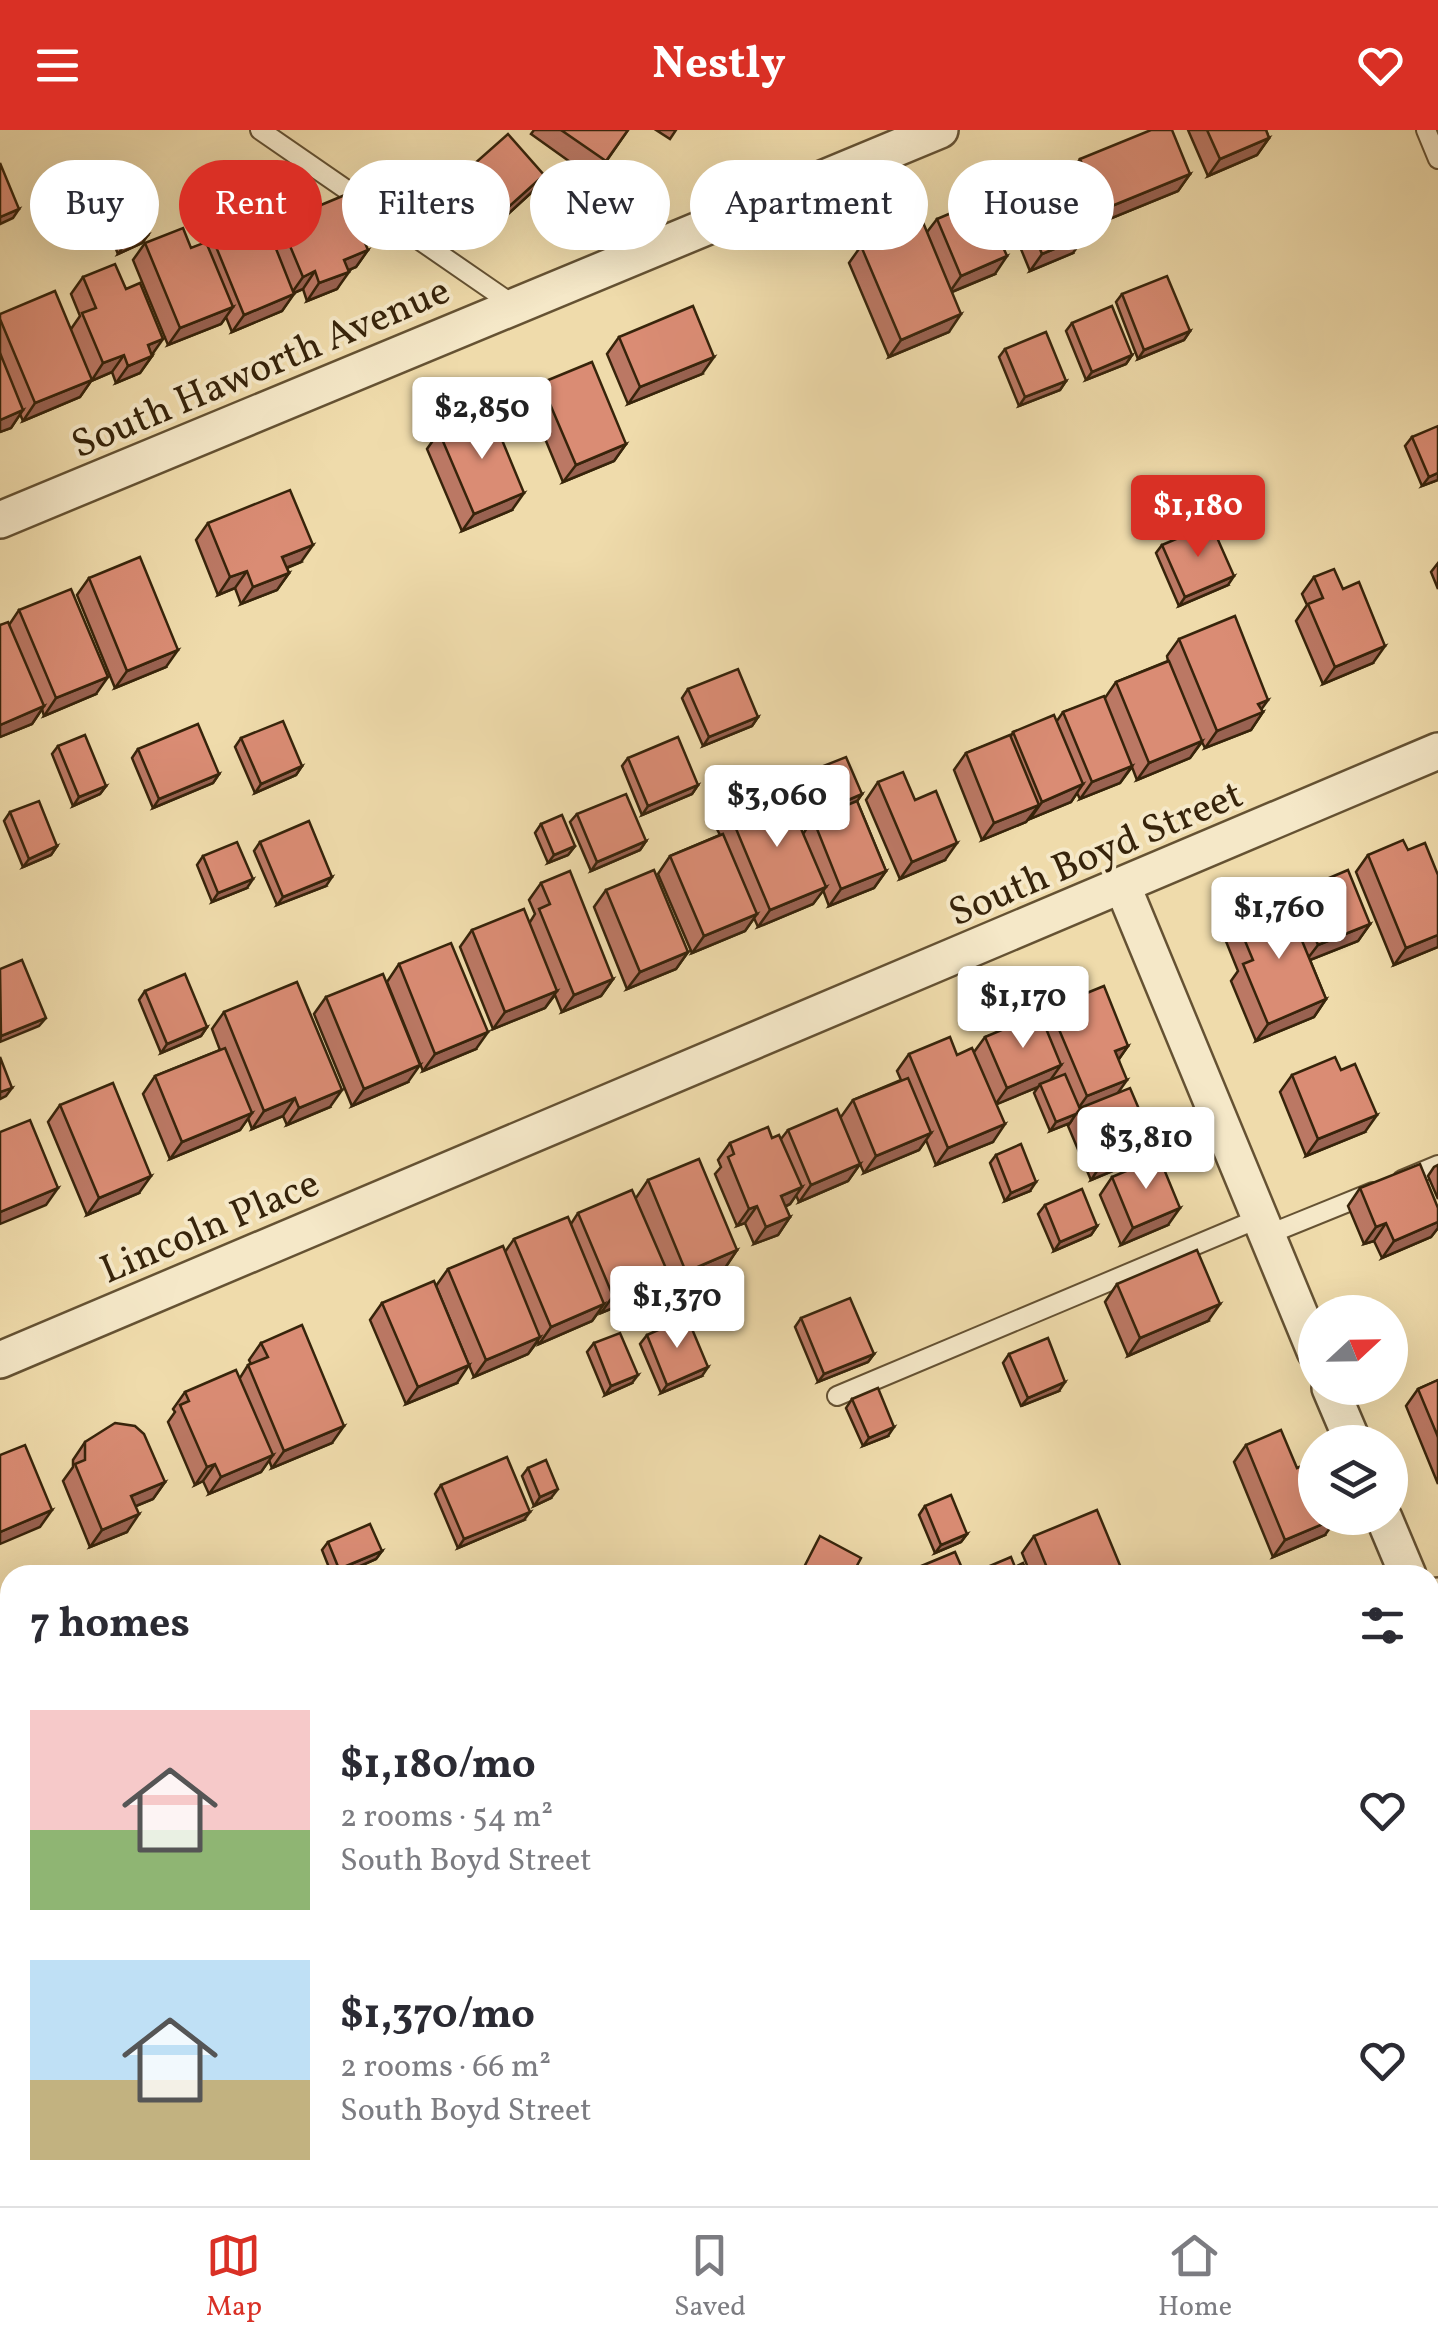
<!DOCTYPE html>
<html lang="en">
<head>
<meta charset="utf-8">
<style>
  :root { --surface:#fff; --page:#f2f2f3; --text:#2b2b33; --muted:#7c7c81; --line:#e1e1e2; --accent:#d93025 }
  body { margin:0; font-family:Vollkorn,serif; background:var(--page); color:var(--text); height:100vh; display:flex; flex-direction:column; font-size:38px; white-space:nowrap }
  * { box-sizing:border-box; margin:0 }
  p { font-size:32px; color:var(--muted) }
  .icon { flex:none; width:55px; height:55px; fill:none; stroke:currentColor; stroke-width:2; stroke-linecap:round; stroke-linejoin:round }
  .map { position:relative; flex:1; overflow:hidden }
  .sheet { position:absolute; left:0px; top:1435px; width:1440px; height:642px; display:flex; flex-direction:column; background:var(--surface); border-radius:30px 30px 0 0; box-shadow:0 10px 40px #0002 }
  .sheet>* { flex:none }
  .hud { position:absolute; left:30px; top:30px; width:1380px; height:90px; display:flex; gap:20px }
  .needle { width:65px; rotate:68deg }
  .controls { position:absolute; left:1298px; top:1165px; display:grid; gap:20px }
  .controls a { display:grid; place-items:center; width:110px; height:110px; border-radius:50%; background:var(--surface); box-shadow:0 10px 40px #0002; font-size:50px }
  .price { position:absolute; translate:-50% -85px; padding:0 22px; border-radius:10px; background:#fff; color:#222; font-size:32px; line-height:65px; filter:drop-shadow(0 2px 5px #0008) }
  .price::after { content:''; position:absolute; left:50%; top:60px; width:30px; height:22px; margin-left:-15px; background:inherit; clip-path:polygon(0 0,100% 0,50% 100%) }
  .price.selected { background:var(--accent); color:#fff }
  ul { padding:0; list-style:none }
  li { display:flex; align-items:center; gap:30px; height:250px; padding:0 30px }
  li span { display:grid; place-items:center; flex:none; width:280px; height:200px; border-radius:0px; color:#555 }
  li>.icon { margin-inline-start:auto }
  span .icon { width:120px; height:120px; fill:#fffc; stroke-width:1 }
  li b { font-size:42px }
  h2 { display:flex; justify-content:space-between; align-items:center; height:120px; padding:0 30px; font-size:42px }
  .chip { padding:0 35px; border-radius:45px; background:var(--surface); box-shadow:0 10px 40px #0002; font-size:35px; line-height:90px }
  .chip.selected { background:var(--accent); color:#fff }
  header { display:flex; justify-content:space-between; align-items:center; height:130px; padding:0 30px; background:var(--accent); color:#fff; font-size:45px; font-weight:700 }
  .tab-bar { display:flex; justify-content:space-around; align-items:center; height:140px; border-top:2px solid var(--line); background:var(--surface); font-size:28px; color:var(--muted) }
  .tab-bar a { display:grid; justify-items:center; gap:5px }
  .tab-bar .selected { color:var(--accent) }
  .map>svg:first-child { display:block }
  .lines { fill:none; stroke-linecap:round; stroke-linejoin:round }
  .service-casing { stroke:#655233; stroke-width:22 }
  .minor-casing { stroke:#655233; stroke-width:40 }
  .service { stroke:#f5e8c8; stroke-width:18 }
  .minor { stroke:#f5e8c8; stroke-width:35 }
  .wall { fill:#bb7864; stroke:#37240b; stroke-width:2.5 }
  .shaded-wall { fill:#996251; stroke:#37240b; stroke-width:2.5 }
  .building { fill:#da8c74; stroke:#37240b; stroke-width:2.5 }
  .labels { text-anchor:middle; stroke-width:8; stroke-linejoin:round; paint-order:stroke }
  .street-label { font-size:40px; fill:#37240b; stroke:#f5e8c8 }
</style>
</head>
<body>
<header><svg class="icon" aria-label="menu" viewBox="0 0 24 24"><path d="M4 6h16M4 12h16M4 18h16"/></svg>Nestly<svg class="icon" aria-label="heart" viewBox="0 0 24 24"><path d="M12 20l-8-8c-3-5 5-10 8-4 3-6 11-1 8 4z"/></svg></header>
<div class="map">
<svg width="1438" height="2076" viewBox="0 0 1438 2076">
  <rect width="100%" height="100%" fill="#efdbab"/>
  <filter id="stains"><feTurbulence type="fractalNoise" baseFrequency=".002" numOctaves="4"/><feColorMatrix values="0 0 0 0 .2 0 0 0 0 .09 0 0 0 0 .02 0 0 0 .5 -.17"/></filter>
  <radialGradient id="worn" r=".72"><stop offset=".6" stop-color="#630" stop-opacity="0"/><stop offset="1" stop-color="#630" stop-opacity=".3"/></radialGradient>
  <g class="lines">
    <!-- service casing -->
    <g class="service-casing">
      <g id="service">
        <path d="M260,0L515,176"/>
        <path d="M1426,0L1438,29"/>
        <path d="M1402,1050L1438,1035"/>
        <path d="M1267,1105L1373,1062"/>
        <path d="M837,1266L1260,1088"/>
      </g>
    </g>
    <!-- minor casing -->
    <g class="minor-casing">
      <g id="minor">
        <path d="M0,390L940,0"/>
        <path d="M1123,757L1315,1221"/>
        <path d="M0,1230L1438,621"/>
        <path d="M1330,1258L1353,1312"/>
        <path d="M1384,1388L1408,1445"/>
        <path d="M1430,1469L1438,1466"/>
        <path d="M1430,1498L1438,1517"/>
        <path d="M1430,2025L1438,2022"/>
        <path d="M23,2076L43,2068"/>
        <path d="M1312,2076L1332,2068"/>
      </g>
    </g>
    <!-- service -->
    <use href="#service" class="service"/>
    <!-- minor -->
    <use href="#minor" class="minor"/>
  </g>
  <!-- wall -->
  <g class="wall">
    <path d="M534,0H628L594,49L531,4Z"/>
    <path d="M656,0H676L670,9Z"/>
    <path d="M1188,0H1266L1269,8L1257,25L1208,46Z"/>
    <path d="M1080,29L1190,44L1178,61L1090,97L1068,46Z"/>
    <path d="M447,58L532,62L472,117L435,76Z"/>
    <path d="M1017,61L1073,123L1030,141L1004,78Z"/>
    <path d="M106,71L148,105L142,113L118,124L100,80Z"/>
    <path d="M937,89L995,144L952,162L949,202L889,227L849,133L861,116L927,102Z"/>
    <path d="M280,92L368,120L356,137L348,140L337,159L307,171L303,159L294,163L282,181L232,202L226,187L221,194L168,215L133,130L145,113L191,118L207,114L212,107L270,105Z"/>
    <path d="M83,147L152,226L140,243L116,253L112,242L91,251L80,267L23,291L20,284L11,298L0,302V184L71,199L80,186L71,164Z"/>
    <path d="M1122,164L1190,201L1184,210L1138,229L1116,172Z"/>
    <path d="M1072,193L1132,225L1126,234L1086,250L1066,201Z"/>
    <path d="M619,207L702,244L628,274L607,224Z"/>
    <path d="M1005,219L1066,251L1060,260L1019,276L999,227Z"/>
    <path d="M541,253L626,314L614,331L563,352L529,270Z"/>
    <path d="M439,302L512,380L462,401L427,319Z"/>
    <path d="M1412,307L1438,350L1422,356L1405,316Z"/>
    <path d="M208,393L301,432L287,438L289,443L277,460L241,474L235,458L218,465L196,410Z"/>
    <path d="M1162,415L1228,455L1179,476L1156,423Z"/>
    <path d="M1438,433V459L1431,442Z"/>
    <path d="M1314,447L1373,533L1323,554L1296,491L1307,475L1302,464Z"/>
    <path d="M89,448L166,537L115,558L77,465Z"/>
    <path d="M19,480L96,564L44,586L42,579L32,594L0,607V495H9Z"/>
    <path d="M1179,509L1261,580L1263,582L1251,600L1205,618L1202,612L1190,628L1137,650L1132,637L1120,653L1080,669L1077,663L1071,672L1030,689V687L1026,692L982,710L954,640L966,623L1011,606L1013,602L1057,591L1063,582L1105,568L1116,552L1168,531L1167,526Z"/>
    <path d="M688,559L758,587L752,596L703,616L682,568Z"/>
    <path d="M241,608L302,636L296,645L255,663L235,617Z"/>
    <path d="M58,616L106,656L100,664L73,676L52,624Z"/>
    <path d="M138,619L219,644L213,653L153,678L132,628Z"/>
    <path d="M628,628L698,655L692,664L642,685L622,636Z"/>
    <path d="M816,639L862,664L857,671L886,741L874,758L829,776L823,760L813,774L758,797L754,788L745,801L692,823L658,744L670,726L720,705L717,699L729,682L803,704L813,689L825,684L810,648Z"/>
    <path d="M878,652L915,670L945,730L900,749L866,670Z"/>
    <path d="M10,682L57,716L51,725L23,737L4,691Z"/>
    <path d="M577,684L646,711L640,720L591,741L570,692Z"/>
    <path d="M541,694L575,716L568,725L548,733L535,703Z"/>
    <path d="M260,712L326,756L277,775L254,721Z"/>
    <path d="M1408,720L1438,745V817L1394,835L1356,742L1368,725Z"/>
    <path d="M203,726L247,758L212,772L197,735Z"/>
    <path d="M541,753L613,849L601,866L562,882L555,865L545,878L493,899L460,817L472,800L530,792L535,784L529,770Z"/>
    <path d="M606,760L688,822L676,839L627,859L594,777Z"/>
    <path d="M1296,762L1370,794L1358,811L1310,830L1326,869L1314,887L1256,911L1231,851L1238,841L1223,804L1235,787L1287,775Z"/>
    <path d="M399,834L476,919L423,941L387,852Z"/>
    <path d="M145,861L207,897L201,906L161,923L139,870Z"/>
    <path d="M326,867L408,952L352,976L314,884Z"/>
    <path d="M1050,878L1128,916L1119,929L1118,963L1141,1029L1091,1050L1068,996L1070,993L1050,1001L1034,963L1038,957L996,974L993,1012L936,1035L926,1010L919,1020L864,1043L860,1034L848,1051L799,1072L796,1065L790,1074L785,1077L790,1087L778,1105L754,1114L745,1093L737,1096L715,1044L721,1037L718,1030L730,1013L772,1008L781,1009L788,1000L841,987L853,970L901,950L897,941L909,924L957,925L974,922L985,907L1042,889Z"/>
    <path d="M224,882L330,977L287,995L283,986L252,999L248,988L240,1000L170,1029L143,964L155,946L220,920L212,899Z"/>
    <path d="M1292,945L1365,1002L1306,1026L1280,962Z"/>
    <path d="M60,975L139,1063L87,1085L48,992Z"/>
    <path d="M996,1025L1030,1061L1005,1071L990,1033Z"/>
    <path d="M1438,1035V1069L1428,1046L1434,1037Z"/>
    <path d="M1112,1047L1168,1095L1121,1115L1100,1065Z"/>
    <path d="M648,1050L737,1120L725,1138L674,1159L668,1143L656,1160L601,1183L600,1180L592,1191L539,1214L538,1211L528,1224L474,1247L436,1156L448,1139L505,1122L514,1109L571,1094L578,1083L636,1068Z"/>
    <path d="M1360,1058L1438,1092V1098L1431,1107L1382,1128L1374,1111L1364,1114L1348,1076Z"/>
    <path d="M1045,1075L1097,1096L1091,1105L1054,1121L1038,1084Z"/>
    <path d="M1117,1154L1208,1191L1128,1226L1105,1172Z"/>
    <path d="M382,1173L457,1253L406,1274L370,1190Z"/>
    <path d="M801,1188L874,1224L868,1232L818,1252L795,1197Z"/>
    <path d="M647,1205L702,1246L661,1263L640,1214Z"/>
    <path d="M261,1213L332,1313L272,1338L269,1330L261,1342L209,1364L203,1351L195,1355L168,1292L175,1282L173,1279L185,1262L240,1248L248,1235L251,1234L249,1230Z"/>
    <path d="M594,1213L632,1253L605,1265L587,1222Z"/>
    <path d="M1009,1224L1059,1261L1021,1276L1003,1233Z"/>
    <path d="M1438,1250V1354L1406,1276L1418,1259Z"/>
    <path d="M852,1269L888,1306L863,1316L846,1278Z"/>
    <path d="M85,1312L165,1352L153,1369L136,1376L127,1402L90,1417L63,1351L73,1337V1330Z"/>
    <path d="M1246,1315L1325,1405L1273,1427L1234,1332Z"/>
    <path d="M528,1338L551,1368L534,1376L522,1346Z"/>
    <path d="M441,1355L524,1390L458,1418L435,1364Z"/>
    <path d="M925,1376L967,1404L961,1412L935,1423L919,1385Z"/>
    <path d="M1034,1406L1124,1445H1031L1022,1423Z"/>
    <path d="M328,1412L382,1421L376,1429L340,1445H332L322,1420Z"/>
    <path d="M1438,1745V1801L1430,1784V1749Z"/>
    <path d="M1438,1837V1899L1430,1879V1843L1433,1839Z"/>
    <path d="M374,2068H574L568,2076H378Z"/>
    <path d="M1120,2068H1222L1202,2076H1124Z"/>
  </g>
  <!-- shaded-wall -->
  <g class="shaded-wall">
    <path d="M1269,8L1257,25L1208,46L1220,29Z"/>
    <path d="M1190,44L1178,61L1090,97L1102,80Z"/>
    <path d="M544,45L532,62L472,117L484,99Z"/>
    <path d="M19,79L13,88L0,94V87Z"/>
    <path d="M148,105L142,113L118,124L124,115Z"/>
    <path d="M1085,106L1073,123L1030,141L1042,124Z"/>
    <path d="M368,120L356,137L332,147L344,130Z"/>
    <path d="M1007,126L995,144L949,163L961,146Z"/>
    <path d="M315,141L303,159L291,164L303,147Z"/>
    <path d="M349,142L337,159L307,171L319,153Z"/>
    <path d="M294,164L282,181L232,202L244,185Z"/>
    <path d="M233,177L221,194L168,215L180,198Z"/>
    <path d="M961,184L949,202L889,227L901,210Z"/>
    <path d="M1190,201L1184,210L1138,229L1144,220Z"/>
    <path d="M163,209L151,226L148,215Z"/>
    <path d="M124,225L112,242L91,251L80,267L23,291L35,273L92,250L103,233Z"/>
    <path d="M1132,225L1126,234L1086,250L1092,242Z"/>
    <path d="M152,226L140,243L116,253L128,236Z"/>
    <path d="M714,227L702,244L628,274L640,257Z"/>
    <path d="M1066,251L1060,260L1019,276L1025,267Z"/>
    <path d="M23,280L11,298L0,302V290Z"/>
    <path d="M626,314L614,331L563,352L576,335Z"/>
    <path d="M1438,343V350L1422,356L1429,347Z"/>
    <path d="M524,363L512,380L462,401L474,384Z"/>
    <path d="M313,415L301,432L270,444L282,427Z"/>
    <path d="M247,441L235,458L218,465L230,447Z"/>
    <path d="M289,443L277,460L241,474L253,457Z"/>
    <path d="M1234,446L1228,455L1179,476L1185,467Z"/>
    <path d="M1385,516L1373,533L1323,554L1335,537Z"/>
    <path d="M178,520L166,537L115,558L127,541Z"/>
    <path d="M108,547L96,564L44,586L56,568Z"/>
    <path d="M1268,570L1258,584L1263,582L1251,600L1205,618L1217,601L1258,574Z"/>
    <path d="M44,576L32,594L0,607V595Z"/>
    <path d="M758,587L752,596L703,616L709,607Z"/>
    <path d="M1202,611L1190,628L1137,650L1149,633Z"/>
    <path d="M302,636L296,645L255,663L261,654Z"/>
    <path d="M1132,636L1120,653L1080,669L1092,652Z"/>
    <path d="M219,644L213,653L153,678L159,669Z"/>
    <path d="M1083,654L1071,672L1030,689L1042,672Z"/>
    <path d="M698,655L692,664L642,685L648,676Z"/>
    <path d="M106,656L100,664L73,676L79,667Z"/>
    <path d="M862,664L856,673L826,686L832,677Z"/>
    <path d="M1039,675L1026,692L982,710L994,693Z"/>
    <path d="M646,711L640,720L591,741L597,732Z"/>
    <path d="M957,713L945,730L900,749L912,732Z"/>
    <path d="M57,716L51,725L23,737L29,729Z"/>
    <path d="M575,716L568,725L548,733L554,725Z"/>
    <path d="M886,741L874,758L829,776L841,759Z"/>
    <path d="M332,747L326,756L277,775L283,767Z"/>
    <path d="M253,749L247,758L212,772L218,763Z"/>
    <path d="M826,757L813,774L758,797L770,780Z"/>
    <path d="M757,784L745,801L692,823L704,806Z"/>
    <path d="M1370,794L1358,811L1305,832L1318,815Z"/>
    <path d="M1438,805V817L1394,835L1406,818Z"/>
    <path d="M688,822L676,839L627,859L640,842Z"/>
    <path d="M613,849L601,866L562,882L574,865Z"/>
    <path d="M557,861L545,878L493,899L505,882Z"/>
    <path d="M1326,869L1314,887L1256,911L1268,894Z"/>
    <path d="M46,888L39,896L0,912L1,906Z"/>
    <path d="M207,897L201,906L161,923L167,914Z"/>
    <path d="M488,902L476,919L423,941L435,924Z"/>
    <path d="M1128,916L1116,933L1115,921Z"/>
    <path d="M420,935L408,952L352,976L364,959Z"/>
    <path d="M1061,935L1049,952L1040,954L1038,957L995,975L1007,958Z"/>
    <path d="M1127,950L1115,967L1080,978L1075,983L1087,966Z"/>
    <path d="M12,958L6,966L0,969V962Z"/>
    <path d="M342,960L330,977L287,995L299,978Z"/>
    <path d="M295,968L283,986L252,999L264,981Z"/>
    <path d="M252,983L240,1000L170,1029L182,1012Z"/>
    <path d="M1076,984L1070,993L1050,1001L1056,992Z"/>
    <path d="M1377,985L1365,1002L1306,1026L1318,1009Z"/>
    <path d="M1005,994L993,1012L936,1035L948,1018Z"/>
    <path d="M931,1003L919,1020L864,1043L876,1026Z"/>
    <path d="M1153,1012L1141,1029L1091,1050L1103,1032Z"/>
    <path d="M860,1034L848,1051L799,1072L811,1055Z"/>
    <path d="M151,1046L139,1063L87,1085L99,1068Z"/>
    <path d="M1036,1052L1030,1061L1005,1071L1011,1063Z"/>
    <path d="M802,1057L790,1074L769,1084L781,1066Z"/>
    <path d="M58,1058L46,1075L0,1094V1082Z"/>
    <path d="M757,1076L745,1093L737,1096L749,1079Z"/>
    <path d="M1180,1078L1168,1095L1121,1115L1133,1098Z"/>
    <path d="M790,1087L778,1105L754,1114L766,1097Z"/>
    <path d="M1438,1092V1098L1431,1107L1382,1128L1394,1111Z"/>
    <path d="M1386,1093L1374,1111L1364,1114L1376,1097Z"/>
    <path d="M1097,1096L1091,1105L1054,1121L1060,1112Z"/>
    <path d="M737,1120L725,1138L674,1159L686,1142Z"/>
    <path d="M668,1143L656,1160L601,1183L613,1166Z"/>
    <path d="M604,1174L592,1191L539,1214L551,1197Z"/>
    <path d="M1220,1174L1208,1191L1128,1226L1140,1208Z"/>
    <path d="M540,1207L528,1224L474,1247L486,1230Z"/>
    <path d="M874,1224L868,1232L818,1252L824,1244Z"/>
    <path d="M469,1235L457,1253L406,1274L418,1257Z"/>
    <path d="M708,1237L702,1246L661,1263L667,1255Z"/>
    <path d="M638,1245L632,1253L605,1265L611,1256Z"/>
    <path d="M1065,1252L1059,1261L1021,1276L1028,1268Z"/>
    <path d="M344,1296L332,1313L272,1338L284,1321Z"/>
    <path d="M894,1297L888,1306L863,1316L869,1308Z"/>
    <path d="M273,1325L261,1342L209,1364L221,1347Z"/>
    <path d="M215,1334L203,1351L195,1355L207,1337Z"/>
    <path d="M165,1352L153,1369L119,1383L131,1366Z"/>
    <path d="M558,1359L551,1368L534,1376L540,1367Z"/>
    <path d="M52,1380L40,1397L0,1414V1402Z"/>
    <path d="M530,1382L524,1390L458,1418L464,1409Z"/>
    <path d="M139,1384L127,1402L90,1417L102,1400Z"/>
    <path d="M1337,1388L1325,1405L1273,1427L1285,1410Z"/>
    <path d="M967,1404L961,1412L935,1423L941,1415Z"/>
    <path d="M382,1421L376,1429L340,1445H335L339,1439Z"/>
    <path d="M10,1573L4,1582L0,1584V1578Z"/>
    <path d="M1438,1680V1692L1430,1696V1684Z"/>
    <path d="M10,1842V1848L0,1853V1846Z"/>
    <path d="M1438,1916L1437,1923L1430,1926V1919Z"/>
    <path d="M490,2068H503L497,2075L484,2076Z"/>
    <path d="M574,2068L568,2076H551Z"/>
    <path d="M1204,2068H1222L1202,2076H1198Z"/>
  </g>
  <!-- building -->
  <g class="building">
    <path d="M561,0H628L606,31Z"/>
    <path d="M1151,0H1172L1190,44L1102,80L1080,29Z"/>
    <path d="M1207,0H1266L1269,8L1220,29Z"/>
    <path d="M508,4L544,45L484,99L447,58Z"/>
    <path d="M0,33L19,79L0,87Z"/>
    <path d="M1059,44L1085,106L1042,124L1017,61Z"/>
    <path d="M131,61L148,105L124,115L106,71Z"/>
    <path d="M345,65L368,120L344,130L349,142L319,153L315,141L303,147L280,92Z"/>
    <path d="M982,70L1007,126L961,146L937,89Z"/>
    <path d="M263,86L294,164L244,185L212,107Z"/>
    <path d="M922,90L961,184L901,210L861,116Z"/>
    <path d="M183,98L191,118L206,112L233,177L180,198L145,113Z"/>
    <path d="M115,134L126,159L140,153L163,209L148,215L152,226L128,236L124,225L103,233L82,183L96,178L83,147Z"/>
    <path d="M1167,146L1190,201L1144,220L1122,164Z"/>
    <path d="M55,161L92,250L35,273L0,189V184Z"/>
    <path d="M693,176L714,227L640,257L619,207Z"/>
    <path d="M1112,176L1132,225L1092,242L1072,193Z"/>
    <path d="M1046,202L1066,251L1025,267L1005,219Z"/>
    <path d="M0,223L23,280L0,290Z"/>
    <path d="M592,232L626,314L576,335L541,253Z"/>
    <path d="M490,281L524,363L474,384L439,302Z"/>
    <path d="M1438,296V343L1429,347L1412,307Z"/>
    <path d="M290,360L313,415L282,427L289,443L253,457L247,441L230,447L208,393Z"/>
    <path d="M1211,394L1234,446L1185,467L1162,415Z"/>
    <path d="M140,427L178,520L127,541L89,448Z"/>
    <path d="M1334,439L1343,459L1359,452L1385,516L1335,537L1308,474L1323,468L1314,447Z"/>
    <path d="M71,459L108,547L56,568L19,480Z"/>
    <path d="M1235,486L1268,570L1258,574L1263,582L1217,601L1179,509Z"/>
    <path d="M8,492L44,576L0,595V495Z"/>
    <path d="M1169,531L1202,611L1149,633L1116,552Z"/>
    <path d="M738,539L758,587L709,607L688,559Z"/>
    <path d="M1104,566L1132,636L1092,652L1063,582Z"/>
    <path d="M1054,585L1083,654L1042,672L1013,602Z"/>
    <path d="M283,591L302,636L261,654L241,608Z"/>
    <path d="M198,594L219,644L159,669L138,619Z"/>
    <path d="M85,605L106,656L79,667L58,616Z"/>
    <path d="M1010,605L1039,675L994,693L966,623Z"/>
    <path d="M678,607L698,655L648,676L628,628Z"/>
    <path d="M846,627L862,664L832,677L816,639Z"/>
    <path d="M903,642L915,670L936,661L957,713L912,732L878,652Z"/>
    <path d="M784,659L826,757L770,780L729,682Z"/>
    <path d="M626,664L646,711L597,732L577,684Z"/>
    <path d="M39,671L57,716L29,729L10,682Z"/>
    <path d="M857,671L886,741L841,759L813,689Z"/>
    <path d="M562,685L575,716L554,725L541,694Z"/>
    <path d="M309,691L332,747L283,767L260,712Z"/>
    <path d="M723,704L757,784L704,806L670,726Z"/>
    <path d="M1403,710L1408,720L1425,713L1438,745V805L1406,818L1368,725Z"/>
    <path d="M237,712L253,749L218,763L203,726Z"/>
    <path d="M654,740L688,822L640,842L606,760Z"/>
    <path d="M1348,740L1370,794L1318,815L1296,762Z"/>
    <path d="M570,741L613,849L574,865L539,779L550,774L541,753Z"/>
    <path d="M1284,767L1326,869L1268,894L1243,834L1253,830L1235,787Z"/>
    <path d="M524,779L557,861L505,882L472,800Z"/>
    <path d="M451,813L488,902L435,924L399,834Z"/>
    <path d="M22,830L46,888L1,906L0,839Z"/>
    <path d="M185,844L207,897L167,914L145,861Z"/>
    <path d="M383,844L420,935L364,959L326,867Z"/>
    <path d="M297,852L342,960L299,978L295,968L264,981L224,882Z"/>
    <path d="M1104,856L1128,916L1115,921L1127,950L1087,966L1050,878Z"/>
    <path d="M1040,884L1061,935L1007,958L985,907Z"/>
    <path d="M950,907L957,925L972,918L1005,994L948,1018L909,924Z"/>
    <path d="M225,918L252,983L182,1012L155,946Z"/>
    <path d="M0,927L12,958L0,962Z"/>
    <path d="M1335,927L1341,940L1355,934L1377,985L1318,1009L1292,945Z"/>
    <path d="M1065,944L1080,979L1076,984L1056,992L1040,954Z"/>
    <path d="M908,948L931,1003L876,1026L853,970Z"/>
    <path d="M113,953L151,1046L99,1068L60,975Z"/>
    <path d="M1130,958L1153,1012L1103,1032L1080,978Z"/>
    <path d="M837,979L860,1034L811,1055L788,1000Z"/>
    <path d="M30,990L58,1058L0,1082V1002Z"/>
    <path d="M768,997L772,1008L779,1005L802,1057L781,1066L790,1087L766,1097L757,1076L749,1079L728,1027L734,1024L730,1013Z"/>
    <path d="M1021,1014L1036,1052L1011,1063L996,1025Z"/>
    <path d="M1159,1027L1180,1078L1133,1098L1112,1047Z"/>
    <path d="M699,1029L737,1120L686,1142L648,1050Z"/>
    <path d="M1420,1034L1438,1078V1092L1394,1111L1386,1093L1376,1097L1360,1058Z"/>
    <path d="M1082,1059L1097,1096L1060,1112L1045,1075Z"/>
    <path d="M632,1060L668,1143L613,1166L578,1083Z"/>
    <path d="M568,1087L604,1174L551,1197L514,1109Z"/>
    <path d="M503,1116L540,1207L486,1230L448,1139Z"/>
    <path d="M1197,1120L1220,1174L1140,1208L1117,1154Z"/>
    <path d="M434,1151L469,1235L418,1257L382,1173Z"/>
    <path d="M850,1168L874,1224L824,1244L801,1188Z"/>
    <path d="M687,1187L708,1237L667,1255L647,1205Z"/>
    <path d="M302,1195L344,1296L284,1321L248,1235L268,1227L261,1213Z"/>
    <path d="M620,1203L638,1245L611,1256L594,1213Z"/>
    <path d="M1048,1208L1065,1252L1028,1268L1009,1224Z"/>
    <path d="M236,1240L273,1325L221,1347L215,1334L207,1337L180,1275L189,1271L185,1262Z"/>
    <path d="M1438,1250V1307L1418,1259Z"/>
    <path d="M878,1258L894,1297L869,1308L852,1269Z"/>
    <path d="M115,1293L135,1296L144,1304L165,1352L131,1366L139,1384L102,1400L75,1334L85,1330V1312Z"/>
    <path d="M1281,1300L1297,1338L1314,1331L1315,1334V1388H1337L1285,1410L1246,1315Z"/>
    <path d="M25,1315L52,1380L0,1402V1325Z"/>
    <path d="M507,1327L530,1382L464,1409L441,1355Z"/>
    <path d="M546,1330L558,1359L540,1367L528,1338Z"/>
    <path d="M951,1365L967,1404L941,1415L925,1376Z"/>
    <path d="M1097,1380L1124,1445H1050L1034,1406Z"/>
    <path d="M370,1394L382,1421L339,1439L328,1412Z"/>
    <path d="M820,1406L861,1428L852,1445H800Z"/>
    <path d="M955,1422L965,1445L902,1444Z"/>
    <path d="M1011,1427L1015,1437L1023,1433L1028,1445H983L980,1440Z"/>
    <path d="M0,1551L10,1572L0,1578Z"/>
    <path d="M1430,1627L1438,1646V1680L1430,1684Z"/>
    <path d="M1438,1745V1779L1430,1762V1749Z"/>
    <path d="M9,1793L10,1842L0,1846V1797Z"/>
    <path d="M1438,1837V1852L1433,1839Z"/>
    <path d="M1430,1881L1438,1901V1916L1430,1919Z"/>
    <path d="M338,2068H351L354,2076H319Z"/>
    <path d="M394,2068H475L479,2076H397Z"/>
    <path d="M513,2068H572L551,2076H517Z"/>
    <path d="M702,2068H741L745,2076H706Z"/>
    <path d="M1140,2068H1198L1200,2071L1189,2076H1143Z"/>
  </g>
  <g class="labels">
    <!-- street labels -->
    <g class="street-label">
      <text transform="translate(260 236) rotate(-23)" y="14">South Haworth Avenue</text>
      <text transform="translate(1095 722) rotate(-23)" y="14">South Boyd Street</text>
      <text transform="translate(209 1095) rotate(-23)" y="14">Lincoln Place</text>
    </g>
  </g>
  <rect width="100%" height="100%" filter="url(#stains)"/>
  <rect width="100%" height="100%" fill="url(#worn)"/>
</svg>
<div class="controls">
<a><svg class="needle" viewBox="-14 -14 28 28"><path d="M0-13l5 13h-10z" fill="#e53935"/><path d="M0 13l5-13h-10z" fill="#7c7c81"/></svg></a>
<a><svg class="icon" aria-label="layers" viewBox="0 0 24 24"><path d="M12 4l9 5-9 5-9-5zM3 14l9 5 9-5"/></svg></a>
</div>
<b class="price" style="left:482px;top:332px">$2,850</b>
<b class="price selected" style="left:1198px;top:430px">$1,180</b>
<b class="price" style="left:777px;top:720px">$3,060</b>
<b class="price" style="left:1279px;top:832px">$1,760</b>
<b class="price" style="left:1023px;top:921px">$1,170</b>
<b class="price" style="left:1146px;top:1062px">$3,810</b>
<b class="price" style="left:677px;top:1221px">$1,370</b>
<div class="hud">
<a class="chip">Buy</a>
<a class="chip selected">Rent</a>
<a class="chip">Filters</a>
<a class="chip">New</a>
<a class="chip">Apartment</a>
<a class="chip">House</a>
</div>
<section class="sheet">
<h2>7 homes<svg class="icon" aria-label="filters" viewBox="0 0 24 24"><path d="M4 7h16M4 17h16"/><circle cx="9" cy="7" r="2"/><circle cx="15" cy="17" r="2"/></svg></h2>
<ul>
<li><span style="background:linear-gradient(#f6c9c9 60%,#8fb573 0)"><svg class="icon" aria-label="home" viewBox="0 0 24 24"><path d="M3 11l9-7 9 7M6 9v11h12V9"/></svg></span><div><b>$1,180/mo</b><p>2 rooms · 54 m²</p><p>South Boyd Street</p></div><svg class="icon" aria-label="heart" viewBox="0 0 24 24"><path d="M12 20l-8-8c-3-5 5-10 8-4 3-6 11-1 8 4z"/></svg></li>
<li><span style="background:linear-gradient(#bfe0f5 60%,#c2b280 0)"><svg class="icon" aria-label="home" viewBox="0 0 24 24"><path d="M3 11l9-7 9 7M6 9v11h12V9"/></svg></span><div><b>$1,370/mo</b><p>2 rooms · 66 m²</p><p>South Boyd Street</p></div><svg class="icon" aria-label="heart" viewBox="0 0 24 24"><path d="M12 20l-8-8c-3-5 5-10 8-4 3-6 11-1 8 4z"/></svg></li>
</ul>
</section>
</div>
<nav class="tab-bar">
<a class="selected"><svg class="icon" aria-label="map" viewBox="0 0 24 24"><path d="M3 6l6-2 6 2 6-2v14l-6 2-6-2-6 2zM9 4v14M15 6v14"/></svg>Map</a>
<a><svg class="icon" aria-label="saved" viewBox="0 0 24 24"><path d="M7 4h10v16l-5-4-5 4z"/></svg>Saved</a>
<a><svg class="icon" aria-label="home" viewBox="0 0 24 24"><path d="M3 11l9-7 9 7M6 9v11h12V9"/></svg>Home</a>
</nav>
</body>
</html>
